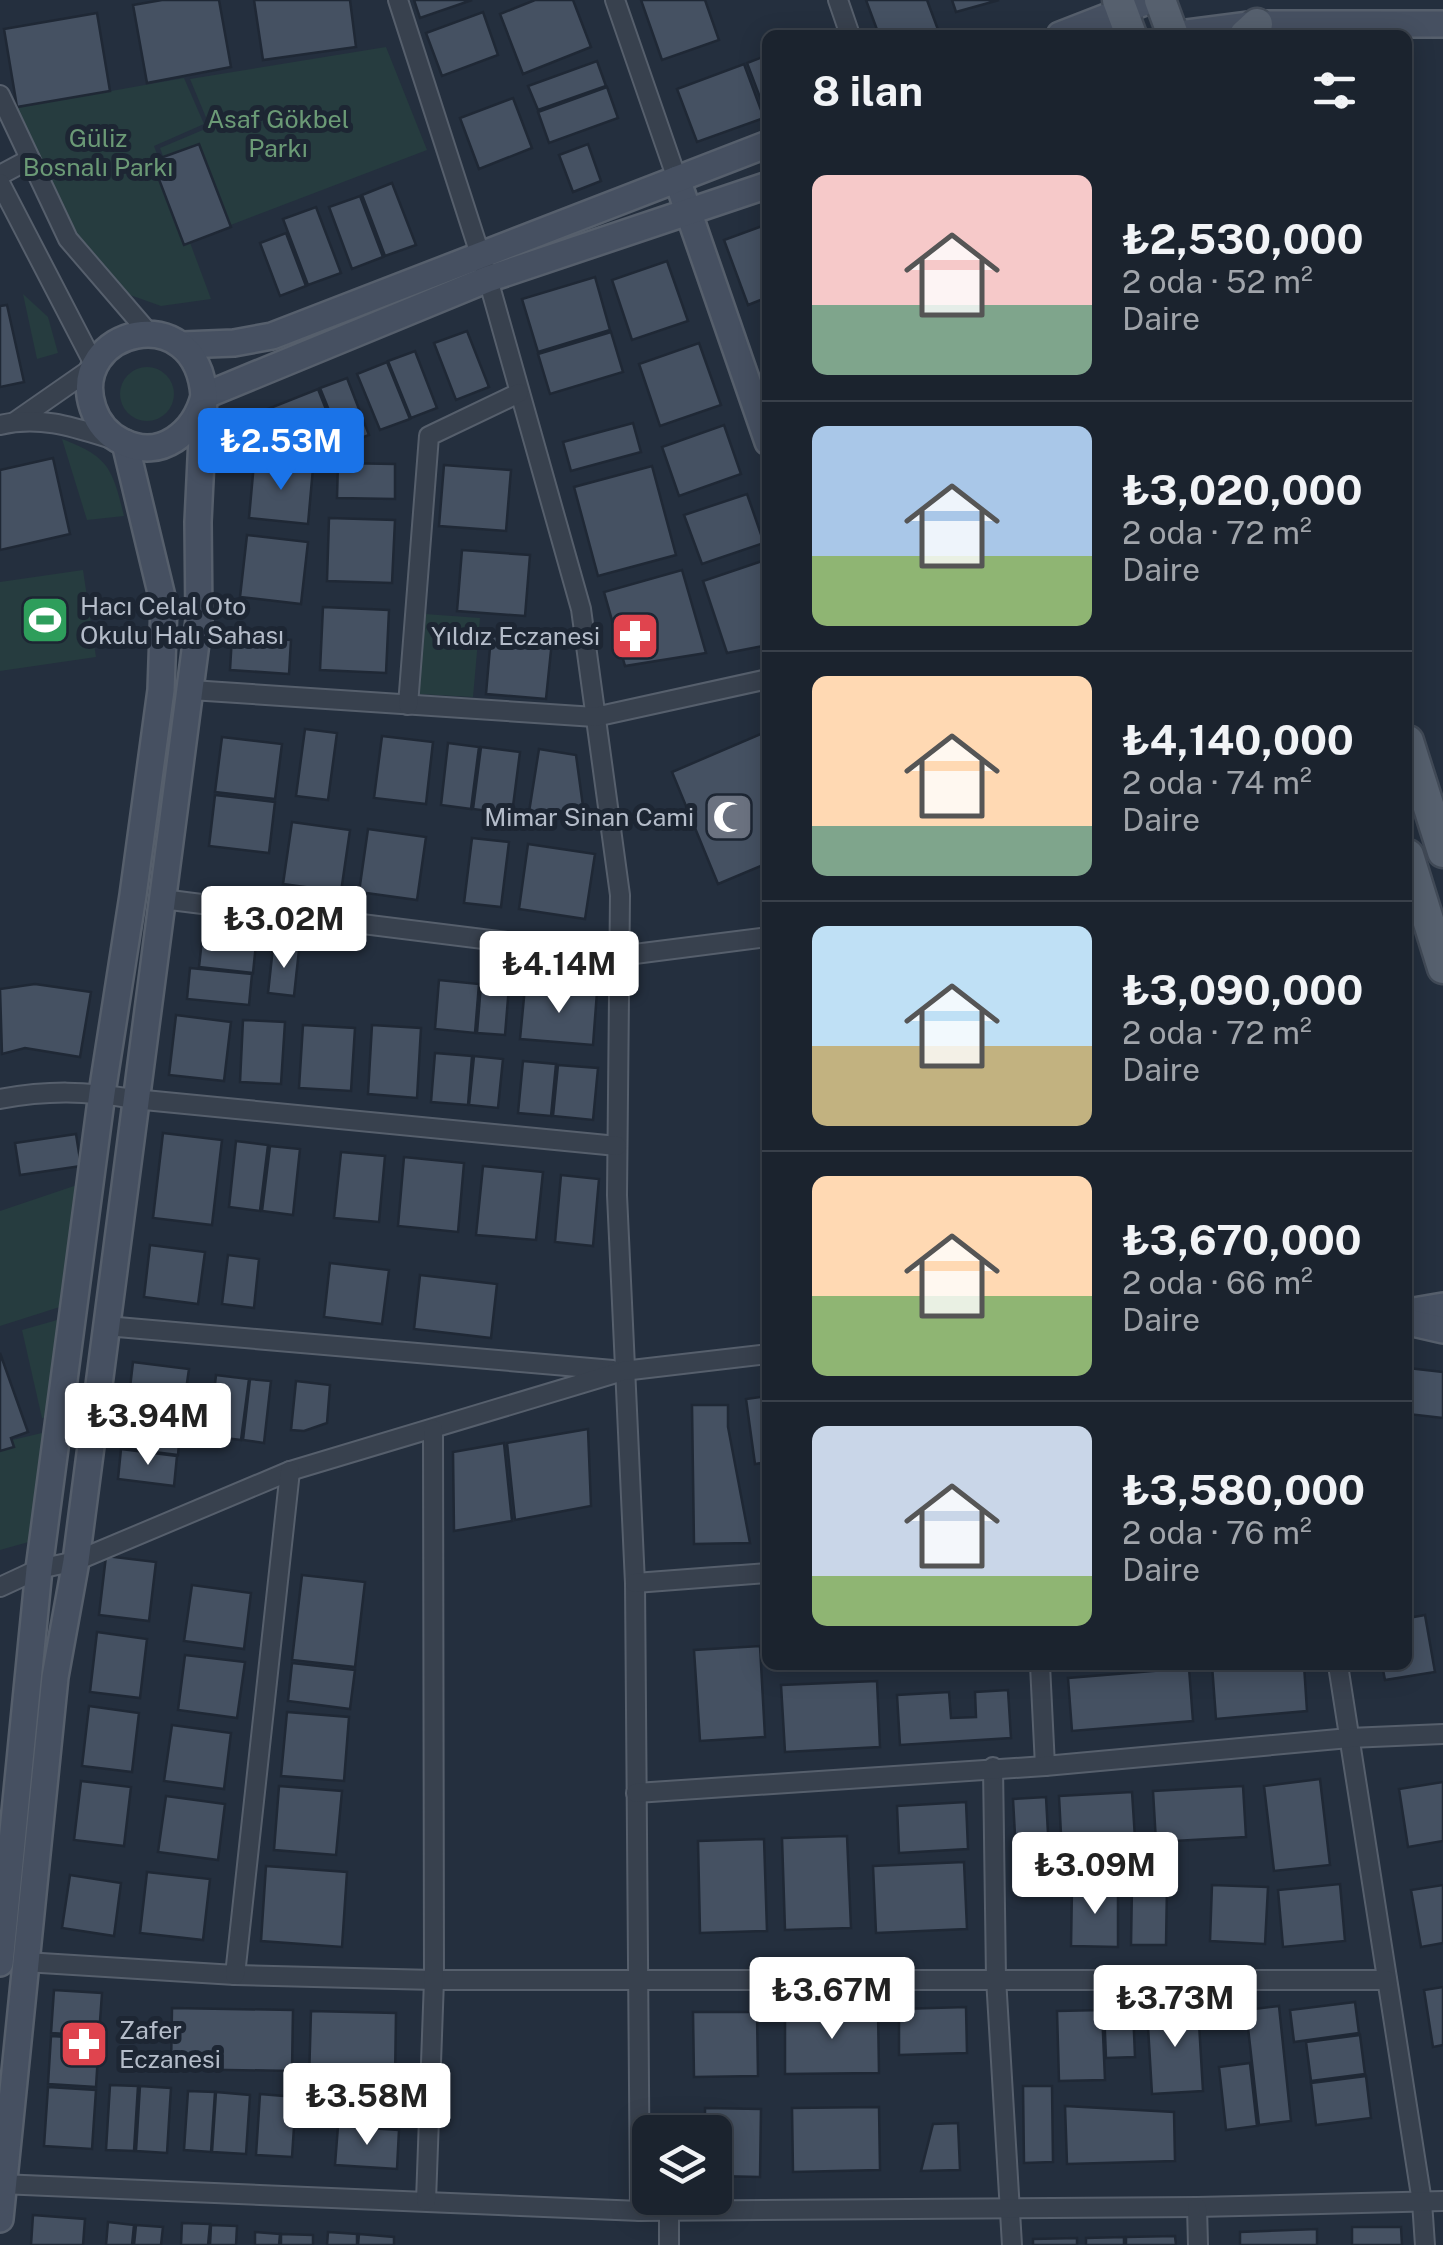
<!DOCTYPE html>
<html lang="tr">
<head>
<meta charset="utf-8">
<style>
  :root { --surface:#1b232e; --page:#282f3a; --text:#f1f3f6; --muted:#a0a4aa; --line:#39404a; --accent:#1a73e8 }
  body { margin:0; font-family:"Public Sans",sans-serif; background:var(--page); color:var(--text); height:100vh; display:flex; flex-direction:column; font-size:38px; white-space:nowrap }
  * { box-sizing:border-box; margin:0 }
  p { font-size:32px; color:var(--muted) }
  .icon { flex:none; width:55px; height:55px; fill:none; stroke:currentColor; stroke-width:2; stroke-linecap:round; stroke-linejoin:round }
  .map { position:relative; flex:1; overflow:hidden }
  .details { position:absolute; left:762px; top:30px; width:650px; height:1640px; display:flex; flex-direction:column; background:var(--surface); border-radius:15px; box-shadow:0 5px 25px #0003,0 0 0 2px var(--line) }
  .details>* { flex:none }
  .buttons { position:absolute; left:632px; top:2115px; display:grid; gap:20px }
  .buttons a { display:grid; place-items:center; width:100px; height:100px; border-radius:15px; background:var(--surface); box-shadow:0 5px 25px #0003,0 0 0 2px var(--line); font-size:50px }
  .price { position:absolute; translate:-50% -85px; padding:0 22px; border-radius:10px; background:#fff; color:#222; font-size:32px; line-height:65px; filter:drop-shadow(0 2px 5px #0008) }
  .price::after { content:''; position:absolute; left:50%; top:60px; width:30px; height:22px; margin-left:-15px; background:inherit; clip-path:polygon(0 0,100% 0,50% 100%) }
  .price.on { background:var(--accent); color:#fff }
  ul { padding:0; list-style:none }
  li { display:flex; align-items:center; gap:30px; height:250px; padding:0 50px }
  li+li { border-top:2px solid var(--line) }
  li span { display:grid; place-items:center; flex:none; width:280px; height:200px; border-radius:15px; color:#555 }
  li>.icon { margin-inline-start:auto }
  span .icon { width:120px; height:120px; fill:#fffc; stroke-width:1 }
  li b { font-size:42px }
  h2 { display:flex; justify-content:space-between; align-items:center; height:120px; padding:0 50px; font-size:42px }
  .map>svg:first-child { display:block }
  .green { fill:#263c3f }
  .building { fill:#455162; stroke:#1f2835; stroke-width:2.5 }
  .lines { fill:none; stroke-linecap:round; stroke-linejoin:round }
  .street-casing { stroke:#565f6c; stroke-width:22 }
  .secondary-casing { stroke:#565f6c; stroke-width:30 }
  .primary-casing { stroke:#414a57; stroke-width:35 }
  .street { stroke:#38414e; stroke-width:18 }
  .secondary { stroke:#465061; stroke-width:25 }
  .primary { stroke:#56606e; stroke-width:30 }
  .labels { text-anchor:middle; stroke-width:10; stroke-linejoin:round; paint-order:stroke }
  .park-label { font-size:25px; fill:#6b9a76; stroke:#1d2633 }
  .poi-label { font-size:25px; fill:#b4bcc9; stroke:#1d2633; text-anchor:start }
</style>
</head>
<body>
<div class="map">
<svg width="1443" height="2245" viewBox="0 0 1443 2245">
  <rect width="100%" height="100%" fill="#242f3e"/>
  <!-- green -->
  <g class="green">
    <path d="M386,47L427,150L194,239L160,148L210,127L190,79Z"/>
    <path d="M184,78L204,124L154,146L211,299L161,306L116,290L74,236L16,108Z"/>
    <path d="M23,294L48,317L58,353L37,359Z"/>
    <circle cx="147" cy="394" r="27"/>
    <path d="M62,439C109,457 112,468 124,516L87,520Z"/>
    <path d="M83,570L96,657L0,671V582Z"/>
    <path d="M425,614L480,618L473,697L419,694Z"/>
    <path d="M80,1184L66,1305L0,1326V1211Z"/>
    <path d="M64,1318L50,1417L42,1418L22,1330Z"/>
    <path d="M50,1431L32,1541L0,1550V1443Z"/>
  </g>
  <!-- building -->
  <g class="building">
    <path d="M162,0H219L231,67L147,83L133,5Z"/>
    <path d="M254,0H350L356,47L263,60Z"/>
    <path d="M414,0H472L420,18Z"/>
    <path d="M535,0H573L591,47L523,74L500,14Z"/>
    <path d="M641,0H705L719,40L662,60Z"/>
    <path d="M866,0H927L940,35H879Z"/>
    <path d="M952,0H999L956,12Z"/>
    <path d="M483,12L498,55L442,76L426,33Z"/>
    <path d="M97,13L110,91L17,107L4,29Z"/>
    <path d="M768,55V116H767L747,63Z"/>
    <path d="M597,61L606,86L538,110L528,86Z"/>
    <path d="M744,64L764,118L697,142L677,89Z"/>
    <path d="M607,87L618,118L549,143L538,112Z"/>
    <path d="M513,98L532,148L479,169L460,118Z"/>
    <path d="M199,144L231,227L184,245L152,161Z"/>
    <path d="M588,144L601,181L573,192L559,155Z"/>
    <path d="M392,183L416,245L385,256L362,195Z"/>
    <path d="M360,196L383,257L352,269L329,207Z"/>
    <path d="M316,207L341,273L308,285L283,219Z"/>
    <path d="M768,224V297L748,305L724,240Z"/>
    <path d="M286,233L306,286L280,296L260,243Z"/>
    <path d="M667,261L688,321L632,340L612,280Z"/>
    <path d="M595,277L610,330L538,352L522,299Z"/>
    <path d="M7,305L24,382L0,387V306Z"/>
    <path d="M467,331L489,387L456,400L434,343Z"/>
    <path d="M611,332L623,372L550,394L538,354Z"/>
    <path d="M699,343L721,405L660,426L639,364Z"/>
    <path d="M415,351L437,408L411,418L388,361Z"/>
    <path d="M387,362L410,419L380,430L357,374Z"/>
    <path d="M347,378L369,435L343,445L320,388Z"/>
    <path d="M318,389L337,437L313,447L309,435L270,451L255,414Z"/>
    <path d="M633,423L641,452L571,471L563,442Z"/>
    <path d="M724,425L741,474L679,496L662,447Z"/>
    <path d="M53,458L70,534L0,550V470Z"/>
    <path d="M254,463L313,468L308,524L249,518Z"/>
    <path d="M338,463L395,464V499L337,498Z"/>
    <path d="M444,465L511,470L506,531L439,526Z"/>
    <path d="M652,466L676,555L598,576L574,487Z"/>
    <path d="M747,494L764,543L702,564L684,515Z"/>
    <path d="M329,518L395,520L392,583L327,581Z"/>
    <path d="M247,535L308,542L301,604L240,597Z"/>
    <path d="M462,550L530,555L525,616L457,611Z"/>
    <path d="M768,559V645L727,653L703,581Z"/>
    <path d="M682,570L706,653L625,666L604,592Z"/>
    <path d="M323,607L389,610L386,673L320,670Z"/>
    <path d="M232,636L291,640L289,674L230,670Z"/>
    <path d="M491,636L552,641L546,699L486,694Z"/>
    <path d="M305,729L337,733L328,800L296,796Z"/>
    <path d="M768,731V863L718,884L672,772Z"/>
    <path d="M382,736L433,742L426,804L374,798Z"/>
    <path d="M222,737L282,744L275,799L215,792Z"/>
    <path d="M448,743L479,747L471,809L441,805Z"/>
    <path d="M481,747L520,752L512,814L473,809Z"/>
    <path d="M539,749L576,755L585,821L529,812Z"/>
    <path d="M215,795L275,802L269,853L209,846Z"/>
    <path d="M292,822L350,830L341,892L283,884Z"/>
    <path d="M368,829L426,837L417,900L359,892Z"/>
    <path d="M472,838L509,842L501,907L464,903Z"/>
    <path d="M528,844L595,854L585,919L519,909Z"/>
    <path d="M202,939L256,944L253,973L199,967Z"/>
    <path d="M273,947L299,950L294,996L268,993Z"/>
    <path d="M190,968L252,974L249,1005L187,999Z"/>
    <path d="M439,980L479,984L475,1033L435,1029Z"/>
    <path d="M35,984L91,992L80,1057L25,1048L2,1054L0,989Z"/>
    <path d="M481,984L509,986L505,1035L477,1033Z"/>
    <path d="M525,987L597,992L593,1045L520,1039Z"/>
    <path d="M176,1015L231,1022L224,1081L169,1075Z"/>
    <path d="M243,1020L285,1022L281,1084L240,1082Z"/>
    <path d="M303,1025L355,1028L351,1091L299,1088Z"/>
    <path d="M372,1025L421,1028L417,1098L368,1094Z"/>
    <path d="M435,1053L472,1056L468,1105L431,1102Z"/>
    <path d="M474,1056L503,1059L498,1108L469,1105Z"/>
    <path d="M523,1061L556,1064L551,1116L518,1113Z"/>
    <path d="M558,1065L598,1068L593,1120L553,1116Z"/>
    <path d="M163,1133L222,1140L212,1225L153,1218Z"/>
    <path d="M76,1134L81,1166L20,1175L15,1143Z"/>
    <path d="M236,1141L268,1145L260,1211L229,1207Z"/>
    <path d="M270,1146L300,1149L293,1215L262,1211Z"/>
    <path d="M341,1152L385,1156L379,1222L334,1218Z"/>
    <path d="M404,1157L464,1163L458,1232L398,1226Z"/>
    <path d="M483,1166L543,1172L536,1240L476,1235Z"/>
    <path d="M561,1175L599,1179L593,1246L555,1242Z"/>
    <path d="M150,1245L205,1252L198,1304L144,1297Z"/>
    <path d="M228,1255L259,1259L254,1308L222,1304Z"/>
    <path d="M330,1263L389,1270L382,1324L324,1317Z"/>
    <path d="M420,1275L497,1284L491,1338L414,1329Z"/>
    <path d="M0,1353L28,1432L11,1438L14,1447L0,1451Z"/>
    <path d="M133,1362L189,1369L184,1404L129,1396Z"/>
    <path d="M1408,1368L1443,1372V1418L1408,1414Z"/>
    <path d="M216,1375L249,1379L241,1440L209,1436Z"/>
    <path d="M250,1379L271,1381L264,1443L243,1440Z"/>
    <path d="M296,1381L330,1385L327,1423L304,1431L291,1430Z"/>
    <path d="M768,1396V1462L755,1464L746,1399Z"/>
    <path d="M129,1398L184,1405L181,1431L125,1424Z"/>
    <path d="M692,1405H728V1427L750,1543L694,1544Z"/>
    <path d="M125,1425L180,1432L178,1455L122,1448Z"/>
    <path d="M588,1429L591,1506L515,1520L507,1443Z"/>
    <path d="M504,1443L512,1521L454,1531L453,1452Z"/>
    <path d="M121,1449L177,1456L174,1486L118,1479Z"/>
    <path d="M106,1556L156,1562L149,1621L99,1615Z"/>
    <path d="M302,1575L365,1582L355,1667L292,1660Z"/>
    <path d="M192,1585L251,1593L244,1649L184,1641Z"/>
    <path d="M1425,1615L1435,1672L1385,1680L1382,1665H1408V1618Z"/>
    <path d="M97,1632L147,1639L140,1698L90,1692Z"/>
    <path d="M760,1646L765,1737L700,1741L694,1650Z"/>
    <path d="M185,1655L245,1662L237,1718L178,1710Z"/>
    <path d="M292,1663L355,1670L350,1709L288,1701Z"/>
    <path d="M1212,1665H1304L1307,1711L1216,1719Z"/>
    <path d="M1189,1668L1193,1721L1072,1731L1068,1678Z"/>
    <path d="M877,1681L880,1747L785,1752L781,1685Z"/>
    <path d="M1008,1690L1011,1738L900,1745L897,1695L949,1692L951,1718L976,1717L975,1692Z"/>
    <path d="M89,1706L139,1713L132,1772L82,1766Z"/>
    <path d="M287,1712L349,1717L344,1781L281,1776Z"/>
    <path d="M172,1725L231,1733L224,1789L164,1781Z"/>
    <path d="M1320,1779L1330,1865L1274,1871L1264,1786Z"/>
    <path d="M81,1781L131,1787L124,1846L74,1840Z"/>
    <path d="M1443,1782V1841L1408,1847L1399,1789Z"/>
    <path d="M279,1786L342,1791L336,1855L274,1850Z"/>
    <path d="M1243,1786L1246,1837L1156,1842L1153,1791Z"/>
    <path d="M1132,1792L1137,1869L1063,1873L1059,1796Z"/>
    <path d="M166,1796L225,1804L218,1860L158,1852Z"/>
    <path d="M1046,1797L1050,1870L1017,1872L1013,1799Z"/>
    <path d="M966,1802L968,1849L899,1853L897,1806Z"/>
    <path d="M847,1836L851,1928L785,1930L782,1838Z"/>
    <path d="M764,1839L767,1931L700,1933L698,1841Z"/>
    <path d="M964,1862L967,1929L876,1933L873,1866Z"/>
    <path d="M266,1866L347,1872L342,1947L261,1941Z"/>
    <path d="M147,1872L210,1879L203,1940L140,1933Z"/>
    <path d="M70,1875L121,1883L114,1936L62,1928Z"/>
    <path d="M1340,1884L1345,1941L1283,1947L1278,1890Z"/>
    <path d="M1132,1885L1167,1886L1166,1945H1131Z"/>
    <path d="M1212,1885L1268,1887L1265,1944L1210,1941Z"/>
    <path d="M1443,1885V1943L1421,1947L1411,1890Z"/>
    <path d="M1072,1887L1118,1888V1947L1071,1946Z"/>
    <path d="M1443,1987V2045L1433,2047L1424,1990Z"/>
    <path d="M54,1990L102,1993L99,2036L51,2033Z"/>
    <path d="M1355,2002L1359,2033L1294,2042L1290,2010Z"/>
    <path d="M1198,2006L1203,2091L1152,2094L1147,2010Z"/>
    <path d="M1279,2006L1291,2121L1259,2125L1246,2010Z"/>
    <path d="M966,2007L967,2053L899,2055V2009Z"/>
    <path d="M172,2008L293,2010L292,2071L171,2069Z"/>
    <path d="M1133,2008L1135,2057L1106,2058L1104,2009Z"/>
    <path d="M878,2009L879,2073L785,2074V2010Z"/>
    <path d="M1102,2010L1105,2080L1059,2081L1057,2011Z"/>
    <path d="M311,2011L396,2013L395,2081L309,2080Z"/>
    <path d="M693,2012H757L758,2076L694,2077Z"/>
    <path d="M1360,2035L1365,2074L1311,2081L1306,2042Z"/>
    <path d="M51,2036L99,2039L96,2087L48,2084Z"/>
    <path d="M1250,2063L1257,2126L1226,2130L1219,2067Z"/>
    <path d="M1366,2076L1371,2118L1316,2125L1311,2083Z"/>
    <path d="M110,2085L138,2086L134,2151L106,2150Z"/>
    <path d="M140,2086L171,2088L167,2153L136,2151Z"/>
    <path d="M1023,2086H1052L1053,2162L1024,2163Z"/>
    <path d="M48,2087L96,2090L92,2149L44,2146Z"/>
    <path d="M188,2091L215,2092L211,2152L184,2150Z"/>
    <path d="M216,2092L250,2095L246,2154L212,2152Z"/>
    <path d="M260,2094L296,2097L292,2157L256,2155Z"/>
    <path d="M1065,2106L1174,2112L1175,2161L1067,2164Z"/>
    <path d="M879,2107L880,2170L793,2172L792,2108Z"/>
    <path d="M705,2108L761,2109L760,2177L715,2176V2132H705Z"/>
    <path d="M958,2123L960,2170L921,2171L933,2124Z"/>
    <path d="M338,2126L399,2130L397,2169L335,2165Z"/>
    <path d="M33,2215L85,2219L83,2245H31Z"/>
    <path d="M108,2222L134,2225L132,2245H106Z"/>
    <path d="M182,2223L210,2224L208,2245H181Z"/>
    <path d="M136,2225L163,2227L161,2245H134Z"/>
    <path d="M211,2225L237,2226L236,2245H210Z"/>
    <path d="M1352,2227H1401L1402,2245H1352Z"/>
    <path d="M1317,2229V2245H1240V2232Z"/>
    <path d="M255,2232L280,2234L279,2245H255Z"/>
    <path d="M328,2232L357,2234V2245H327Z"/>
    <path d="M281,2234L313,2235V2245H281Z"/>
    <path d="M359,2234L394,2237V2245H358Z"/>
    <path d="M1175,2236L1176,2245H1126V2237Z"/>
    <path d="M1124,2237V2245H1086V2238Z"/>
    <path d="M1077,2238V2245H1033V2239Z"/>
  </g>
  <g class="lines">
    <!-- street casing -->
    <g class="street-casing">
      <g id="street">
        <path d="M398,0L488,279L581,609L620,895L617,1195L635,1583L640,2211"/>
        <path d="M615,0L677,179"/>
        <path d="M838,0L850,35"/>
        <path d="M0,95L68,239L148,332"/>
        <path d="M0,175L30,159"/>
        <path d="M0,183L95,366L16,421"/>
        <path d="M0,425C41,415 76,428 115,440"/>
        <path d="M191,690L595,717L768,679"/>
        <path d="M408,705L429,436L519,393"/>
        <path d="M162,899L619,956L768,937"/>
        <path d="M0,1099C48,1090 86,1091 134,1099L617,1146"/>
        <path d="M106,1326L613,1370"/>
        <path d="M635,1583L768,1573"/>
        <path d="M0,1587L39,1569L76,1561L290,1471L623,1371L768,1354"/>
        <path d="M1040,1665L1045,1766"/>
        <path d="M1338,1665L1422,2202L1425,2245"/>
        <path d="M993,1767L996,1978L1012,2245"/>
        <path d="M636,1793L1045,1766L1349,1738L1443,1734"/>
        <path d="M25,1962L235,1975L434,1980H1387"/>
        <path d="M235,1975L290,1471"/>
        <path d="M0,2184L640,2211L1197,2207L1443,2201"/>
        <path d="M426,2201L434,1980L433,1429"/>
        <path d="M1197,2207L1198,2245"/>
        <path d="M669,2245V2211"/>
      </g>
    </g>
    <!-- secondary casing -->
    <g class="secondary-casing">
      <g id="secondary">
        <path d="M1060,35L1150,0"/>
        <path d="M1172,35L1257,24H1443"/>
        <path d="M677,179L768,442"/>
        <path d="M183,345L234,343L272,336L768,144"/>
        <path d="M204,396L488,279L768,185"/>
        <path d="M1408,1312L1443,1306"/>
        <path d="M1408,1322L1443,1330"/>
        <path d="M0,1963L39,1569L102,1093L133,895L161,690L164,605L125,443"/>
        <path d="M0,2219L55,1677L76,1561L199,620L198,522L204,396C197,296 67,330 93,408C98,423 108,435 123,442C161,461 195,432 204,396"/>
      </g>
    </g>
    <!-- primary casing -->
    <g class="primary-casing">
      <g id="primary">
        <path d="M1118,0L1131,35"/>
        <path d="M1160,0L1173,35"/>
        <path d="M1245,35L1257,24"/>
        <path d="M1408,741L1443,852"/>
        <path d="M1408,855L1443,968"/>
      </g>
    </g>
    <!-- street -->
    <use href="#street" class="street"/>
    <!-- secondary -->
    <use href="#secondary" class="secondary"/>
    <!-- primary -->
    <use href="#primary" class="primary"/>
  </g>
  <!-- icons -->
  <defs>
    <g id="stadium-square" transform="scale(2.5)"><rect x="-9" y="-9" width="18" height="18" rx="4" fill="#2e9e5b" stroke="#1d2633"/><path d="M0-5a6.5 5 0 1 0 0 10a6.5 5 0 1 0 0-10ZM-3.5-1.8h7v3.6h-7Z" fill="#fff"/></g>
    <g id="pharmacy-square" transform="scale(2.5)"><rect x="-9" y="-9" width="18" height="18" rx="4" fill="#e0444e" stroke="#1d2633"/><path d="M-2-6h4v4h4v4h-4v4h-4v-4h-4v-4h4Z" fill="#fff"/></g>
    <g id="mosque-square" transform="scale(2.5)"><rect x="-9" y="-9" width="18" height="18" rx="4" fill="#6b7280" stroke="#1d2633"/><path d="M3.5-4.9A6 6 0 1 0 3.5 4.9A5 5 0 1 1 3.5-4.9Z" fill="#fff"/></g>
  </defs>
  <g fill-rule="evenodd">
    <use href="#stadium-square" x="45" y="620"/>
    <use href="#pharmacy-square" x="635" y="636"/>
    <use href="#mosque-square" x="729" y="817"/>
    <use href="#pharmacy-square" x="84" y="2044"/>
  </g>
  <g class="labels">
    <!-- park labels -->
    <g class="park-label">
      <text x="278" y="128">Asaf Gökbel<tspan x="278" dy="29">Parkı</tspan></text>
      <text x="98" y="147">Güliz<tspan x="98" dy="29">Bosnalı Parkı</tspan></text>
    </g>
    <!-- poi labels -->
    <g class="poi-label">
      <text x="80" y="615">Hacı Celal Oto<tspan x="80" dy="29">Okulu Halı Sahası</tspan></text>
      <text x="600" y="645" text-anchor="end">Yıldız Eczanesi</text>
      <text x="694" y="826" text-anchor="end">Mimar Sinan Cami</text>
      <text x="119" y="2039">Zafer<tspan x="119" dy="29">Eczanesi</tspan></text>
    </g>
  </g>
</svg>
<div class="buttons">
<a><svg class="icon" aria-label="layers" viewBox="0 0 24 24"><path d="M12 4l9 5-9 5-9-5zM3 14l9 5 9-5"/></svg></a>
</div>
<b class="price on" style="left:281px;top:493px">₺2.53M</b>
<b class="price" style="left:284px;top:971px">₺3.02M</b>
<b class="price" style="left:559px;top:1016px">₺4.14M</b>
<b class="price" style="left:148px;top:1468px">₺3.94M</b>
<b class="price" style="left:1095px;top:1917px">₺3.09M</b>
<b class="price" style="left:832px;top:2042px">₺3.67M</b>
<b class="price" style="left:1175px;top:2050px">₺3.73M</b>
<b class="price" style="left:367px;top:2148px">₺3.58M</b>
<section class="details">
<h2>8 ilan<svg class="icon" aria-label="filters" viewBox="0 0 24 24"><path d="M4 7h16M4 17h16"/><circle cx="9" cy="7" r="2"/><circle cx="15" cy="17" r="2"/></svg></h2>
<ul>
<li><span style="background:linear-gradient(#f6c9c9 65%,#7fa58c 0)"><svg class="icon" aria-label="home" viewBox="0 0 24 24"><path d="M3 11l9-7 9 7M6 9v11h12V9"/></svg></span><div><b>₺2,530,000</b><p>2 oda · 52 m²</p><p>Daire</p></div></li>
<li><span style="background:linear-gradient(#a9c7e8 65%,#8fb573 0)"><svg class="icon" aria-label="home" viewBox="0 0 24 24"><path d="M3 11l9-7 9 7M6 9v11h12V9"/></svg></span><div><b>₺3,020,000</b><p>2 oda · 72 m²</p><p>Daire</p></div></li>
<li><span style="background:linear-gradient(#ffd9b3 75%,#7fa58c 0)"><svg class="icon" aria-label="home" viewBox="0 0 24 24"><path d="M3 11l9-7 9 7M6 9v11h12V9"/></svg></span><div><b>₺4,140,000</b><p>2 oda · 74 m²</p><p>Daire</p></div></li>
<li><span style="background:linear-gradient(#bfe0f5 60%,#c2b280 0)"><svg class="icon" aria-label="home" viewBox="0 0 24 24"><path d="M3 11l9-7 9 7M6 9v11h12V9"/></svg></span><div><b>₺3,090,000</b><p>2 oda · 72 m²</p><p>Daire</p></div></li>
<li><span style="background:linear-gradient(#ffd9b3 60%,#8fb573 0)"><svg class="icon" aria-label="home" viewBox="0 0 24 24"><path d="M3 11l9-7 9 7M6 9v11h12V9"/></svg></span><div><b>₺3,670,000</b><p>2 oda · 66 m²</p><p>Daire</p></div></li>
<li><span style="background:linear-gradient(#c9d6e8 75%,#8fb573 0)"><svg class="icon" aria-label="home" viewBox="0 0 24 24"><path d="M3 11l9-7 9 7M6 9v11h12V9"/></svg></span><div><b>₺3,580,000</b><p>2 oda · 76 m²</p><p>Daire</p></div></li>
</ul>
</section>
</div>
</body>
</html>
